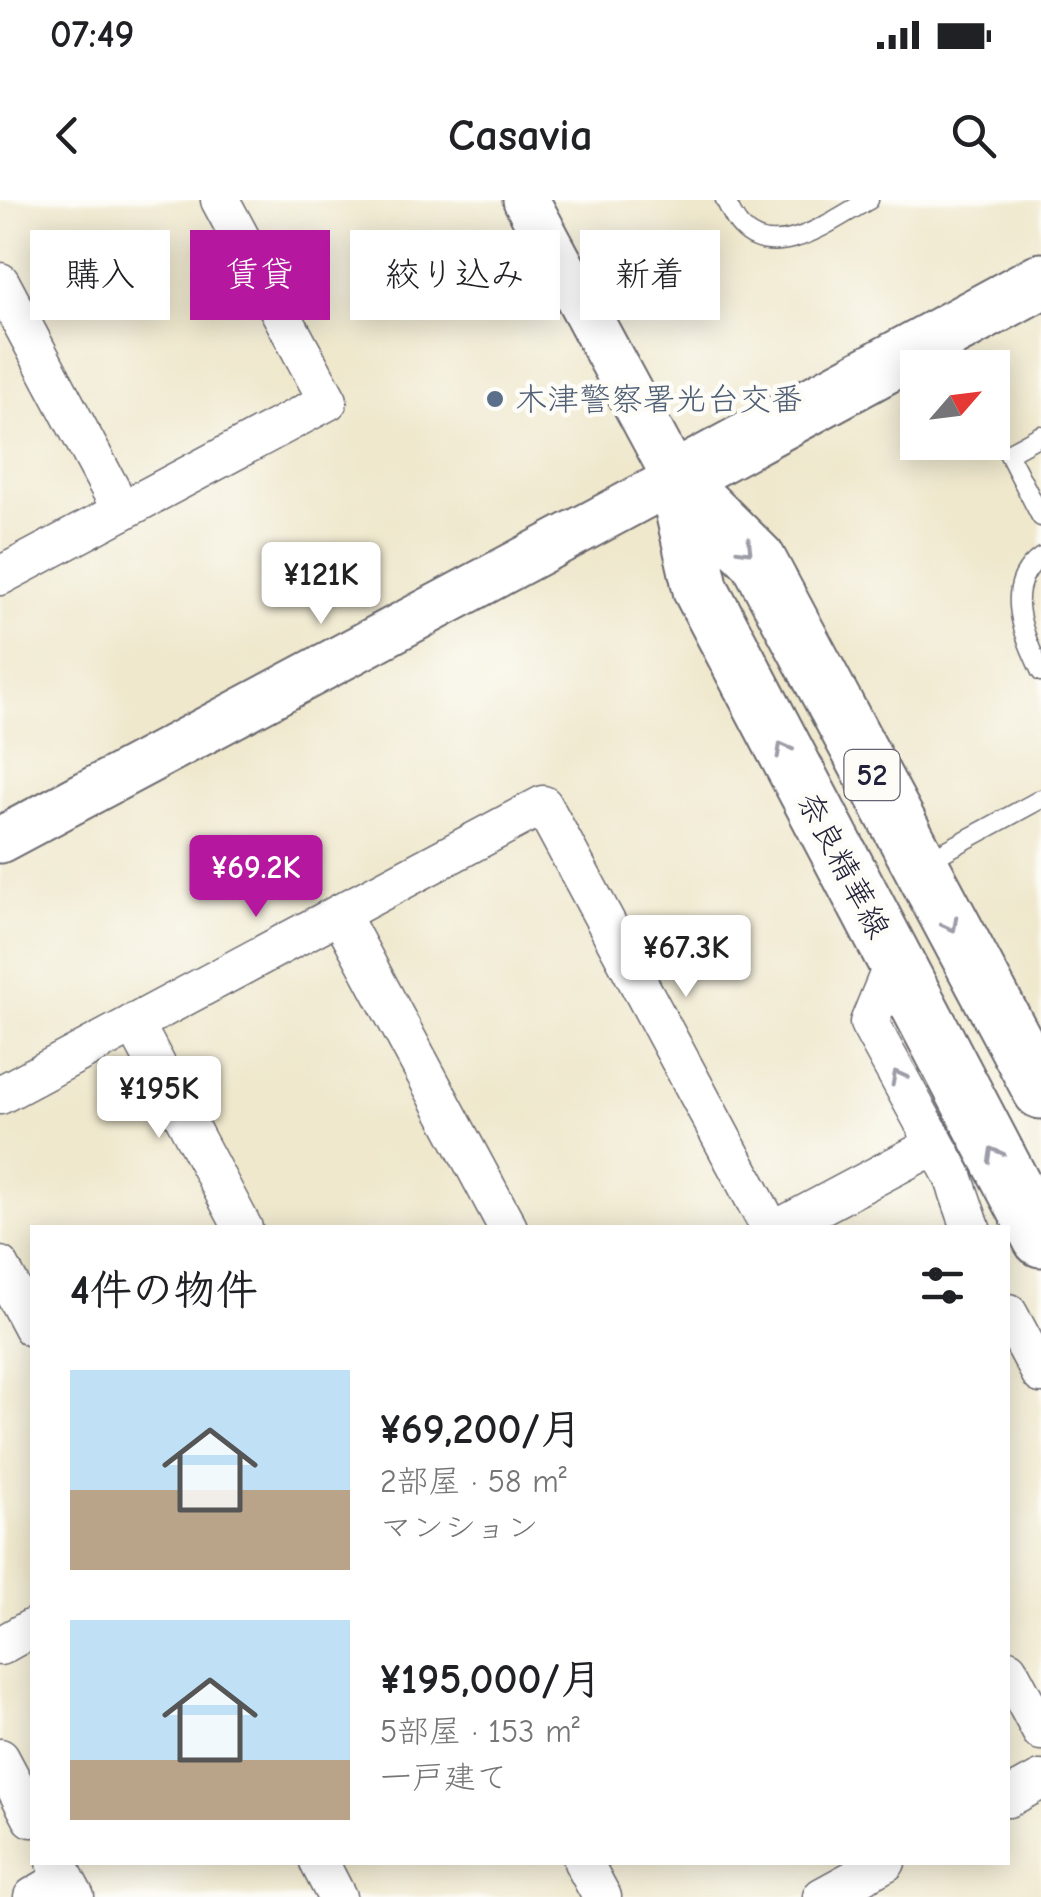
<!DOCTYPE html>
<html lang="ja">
<head>
<meta charset="utf-8">
<style>
  :root { --surface:#fff; --page:#f6f6f6; --text:#202124; --muted:#757577; --accent:#b5179e }
  body { margin:0; font-family:"Comic Neue","Klee One",sans-serif; background:var(--page); color:var(--text); height:100vh; display:flex; flex-direction:column; font-size:38px; white-space:nowrap }
  * { box-sizing:border-box; margin:0 }
  p { font-size:32px; color:var(--muted) }
  .icon { flex:none; width:55px; height:55px; fill:none; stroke:currentColor; stroke-width:2; stroke-linecap:round; stroke-linejoin:round }
  .map { position:relative; flex:1; overflow:hidden }
  .drawer { position:absolute; left:30px; top:1025px; width:980px; height:640px; display:flex; flex-direction:column; background:var(--surface); border-radius:0px; box-shadow:0 5px 25px #0003 }
  .drawer>* { flex:none }
  .guide { position:absolute; left:30px; top:30px; width:982px; height:90px; display:flex; gap:20px }
  .needle { width:65px; rotate:62deg }
  .fabs { position:absolute; left:900px; top:150px; display:grid; gap:20px }
  .fabs a { display:grid; place-items:center; width:110px; height:110px; border-radius:0px; background:var(--surface); box-shadow:0 5px 25px #0003; font-size:50px }
  .price { position:absolute; translate:-50% -85px; padding:0 22px; border-radius:10px; background:#fff; color:#222; font-size:32px; line-height:65px; filter:drop-shadow(0 2px 5px #0008) }
  .price::after { content:''; position:absolute; left:50%; top:60px; width:30px; height:22px; margin-left:-15px; background:inherit; clip-path:polygon(0 0,100% 0,50% 100%) }
  .price.active { background:var(--accent); color:#fff }
  ul { padding:0; list-style:none }
  li { display:flex; align-items:center; gap:30px; height:250px; padding:0 40px }
  li span { display:grid; place-items:center; flex:none; width:280px; height:200px; border-radius:0px; color:#555 }
  li>.icon { margin-inline-start:auto }
  span .icon { width:120px; height:120px; fill:#fffc; stroke-width:1 }
  li b { font-size:42px }
  h2 { display:flex; justify-content:space-between; align-items:center; height:120px; padding:0 40px; font-size:42px }
  .tag { padding:0 35px; border-radius:0px; background:var(--surface); box-shadow:0 5px 25px #0003; font-size:35px; line-height:90px }
  .tag.active { background:var(--accent); color:#fff }
  .status { display:flex; justify-content:space-between; align-items:center; height:70px; padding:0 50px; background:var(--surface); direction:ltr }
  .status svg { height:28px; fill:currentColor }
  header { display:flex; justify-content:space-between; align-items:center; height:130px; padding:0 40px; background:var(--surface); font-size:45px; font-weight:600 }
  .map>svg:first-child { display:block }
  .lines { fill:none; stroke-linecap:round; stroke-linejoin:round }
  .service-casing { stroke:#6a676e; stroke-width:21 }
  .minor-casing { stroke:#6a676e; stroke-width:41 }
  .tertiary-casing { stroke:#6a676e; stroke-width:49 }
  .primary-casing { stroke:#6a676e; stroke-width:59 }
  .service { stroke:#fff; stroke-width:18 }
  .minor { stroke:#fff; stroke-width:38 }
  .tertiary { stroke:#fff; stroke-width:45 }
  .primary { stroke:#fff; stroke-width:55 }
  .oneway { stroke:#9c9ca7 }
  .service-dot { fill:#5c6f8a; stroke:#fdfcf7; stroke-width:4 }
  .labels { text-anchor:middle; stroke-width:9; stroke-linejoin:round; paint-order:stroke }
  .shield { fill:#fdfcf7; stroke:#646373; stroke-width:2.5 }
  .shield-label { font-size:30px; font-weight:bold; fill:#22223b }
  .service-label { font-size:32px; fill:#4e5e75; stroke:#fdfcf7; text-anchor:start }
  .street-label { font-size:32px; fill:#22223b; stroke:#fdfcf7 }
</style>
</head>
<body>
<div class="status"><b>07:49</b><svg viewBox="0 0 49 12"><path d="M0 12V9h3v3zM5 12V6h3v6zM10 12V3h3v9zM15 12V0h3v12zM26 1h20v11H26zM47 4h2v5h-2z"/></svg></div>
<header><svg class="icon" aria-label="back" viewBox="0 0 24 24"><path d="M15 5l-7 7 7 7"/></svg>Casavia<svg class="icon" aria-label="search" viewBox="0 0 24 24"><circle cx="10" cy="10" r="6"/><path d="M15 15l6 6"/></svg></header>
<div class="map">
<svg width="1041" height="1697" viewBox="0 0 1041 1697">
  <rect width="100%" height="100%" fill="#fdfcf7"/>
  <filter id="ink" filterUnits="userSpaceOnUse"><feTurbulence type="fractalNoise" baseFrequency=".01" numOctaves="2"/><feDisplacementMap in="SourceGraphic" scale="20" xChannelSelector="R" yChannelSelector="G"/><feConvolveMatrix kernelMatrix="1 2 1 2 8 2 1 2 1" color-interpolation-filters="sRGB"/></filter>
  <filter id="wash" filterUnits="userSpaceOnUse"><feTurbulence type="fractalNoise" baseFrequency=".0048" numOctaves="4" result="noise"/><feDisplacementMap in="SourceGraphic" scale="40" xChannelSelector="R" yChannelSelector="G"/><feGaussianBlur stdDeviation="2.25" result="paint"/><feColorMatrix in="noise" values="0 0 0 0 0 0 0 0 0 0 0 0 0 0 0 0 0 1.4 0 .05"/><feComposite in="paint" operator="in"/></filter>
  <g filter="url(#wash)">
    <rect width="100%" height="100%" fill="#efe8cd"/>
  </g>
  <g filter="url(#ink)">
    <g class="lines">
      <!-- service casing -->
      <g class="service-casing">
        <g id="service">
          <path d="M725,0C730,9 734,20 741,27C776,65 835,18 869,0"/>
          <path d="M1041,235L1008,253L1041,317"/>
          <path d="M1041,357C1001,385 1024,436 1041,472"/>
          <path d="M927,661L1041,599"/>
        </g>
      </g>
      <!-- minor casing -->
      <g class="minor-casing">
        <g id="minor">
          <path d="M0,82L122,311"/>
          <path d="M0,376L328,201L220,0"/>
          <path d="M340,714L508,1028"/>
          <path d="M894,762L869,823L953,976L971,1028"/>
          <path d="M134,823L243,1028"/>
          <path d="M0,895L543,605L770,1028"/>
          <path d="M779,1028L935,945"/>
          <path d="M0,1066L32,1127"/>
          <path d="M1008,1113L1041,1174"/>
          <path d="M0,1446L32,1428"/>
          <path d="M1008,1469L1041,1531"/>
          <path d="M0,1558L32,1618"/>
          <path d="M1008,1598L1041,1580"/>
          <path d="M56,1662L75,1697"/>
          <path d="M319,1662L337,1697"/>
          <path d="M583,1662L602,1697"/>
          <path d="M33,1697L65,1678"/>
          <path d="M822,1697L886,1662"/>
        </g>
      </g>
      <!-- tertiary casing -->
      <g class="tertiary-casing">
        <path id="tertiary" d="M0,640L676,279L526,0"/>
      </g>
      <!-- primary casing -->
      <g class="primary-casing">
        <g id="primary">
          <path d="M676,279L701,390L1041,1039"/>
          <path d="M676,279L758,360L1041,891"/>
          <path d="M676,279L1041,81"/>
        </g>
      </g>
      <!-- service -->
      <use href="#service" class="service"/>
      <!-- minor -->
      <use href="#minor" class="minor"/>
      <!-- tertiary -->
      <use href="#tertiary" class="tertiary"/>
      <!-- primary -->
      <use href="#primary" class="primary"/>
    </g>
    <!-- one-way arrows -->
    <defs><path id="oneway-chevron" d="M-2-3.5L2.5 0L-2 3.5" fill="none" stroke-width="1.6" stroke-linecap="round" stroke-linejoin="round" transform="scale(2.5)"/></defs>
    <g class="oneway">
      <use href="#oneway-chevron" transform="translate(746 348) rotate(45)"/>
      <use href="#oneway-chevron" transform="translate(783 549) rotate(-118)"/>
      <use href="#oneway-chevron" transform="translate(951 725) rotate(62)"/>
      <use href="#oneway-chevron" transform="translate(898 877) rotate(-118)"/>
      <use href="#oneway-chevron" transform="translate(994 954) rotate(-119)"/>
    </g>
  </g>
  <!-- markers -->
  <circle class="service-dot" cx="495" cy="199" r="10"/>
  <g class="labels">
    <!-- shield labels -->
    <rect class="shield" x="844.5" y="550" width="55" height="50" rx="8"/>
    <g class="shield-label">
      <text x="872" y="585">52</text>
    </g>
    <!-- service labels -->
    <g class="service-label">
      <text x="515" y="210">木津警察署光台交番</text>
    </g>
    <!-- street labels -->
    <g class="street-label">
      <text transform="translate(844 665) rotate(62)" y="11">奈良精華線</text>
    </g>
  </g>
</svg>
<div class="fabs">
<a><svg class="needle" viewBox="-14 -14 28 28"><path d="M0-13l5 13h-10z" fill="#e53935"/><path d="M0 13l5-13h-10z" fill="#757577"/></svg></a>
</div>
<b class="price" style="left:321px;top:427px">¥121K</b>
<b class="price active" style="left:256px;top:720px">¥69.2K</b>
<b class="price" style="left:686px;top:800px">¥67.3K</b>
<b class="price" style="left:159px;top:941px">¥195K</b>
<div class="guide">
<a class="tag">購入</a>
<a class="tag active">賃貸</a>
<a class="tag">絞り込み</a>
<a class="tag">新着</a>
</div>
<section class="drawer">
<h2>4件の物件<svg class="icon" aria-label="filters" viewBox="0 0 24 24"><path d="M4 7h16M4 17h16"/><circle cx="9" cy="7" r="2"/><circle cx="15" cy="17" r="2"/></svg></h2>
<ul>
<li><span style="background:linear-gradient(#bfe0f5 60%,#b9a48a 0)"><svg class="icon" aria-label="home" viewBox="0 0 24 24"><path d="M3 11l9-7 9 7M6 9v11h12V9"/></svg></span><div><b>¥69,200/月</b><p>2部屋 · 58 m²</p><p>マンション</p></div></li>
<li><span style="background:linear-gradient(#bfe0f5 70%,#b9a48a 0)"><svg class="icon" aria-label="home" viewBox="0 0 24 24"><path d="M3 11l9-7 9 7M6 9v11h12V9"/></svg></span><div><b>¥195,000/月</b><p>5部屋 · 153 m²</p><p>一戸建て</p></div></li>
</ul>
</section>
</div>
</body>
</html>
